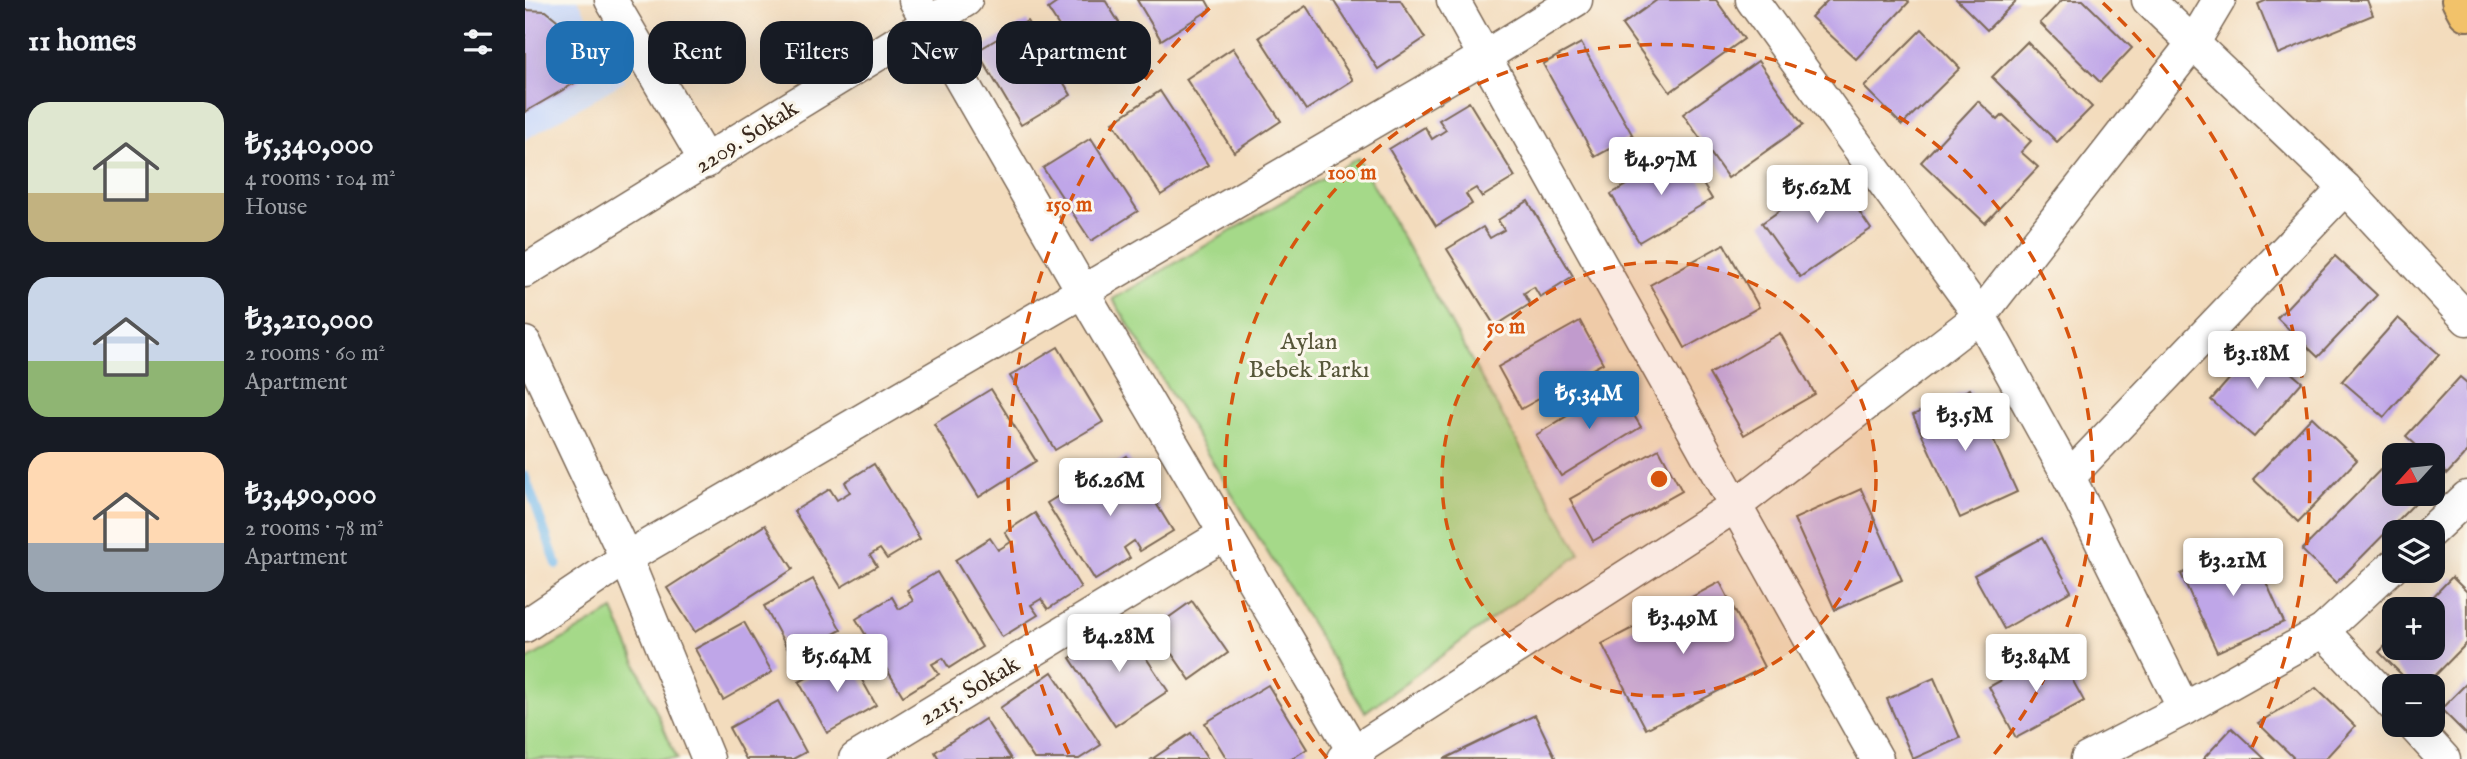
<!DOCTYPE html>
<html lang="en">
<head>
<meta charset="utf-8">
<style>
  :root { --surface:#171b24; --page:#242831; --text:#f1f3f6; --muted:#9ea1a6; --accent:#1f6fb2 }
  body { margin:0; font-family:"IM FELL English",serif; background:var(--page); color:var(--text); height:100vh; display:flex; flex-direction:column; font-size:26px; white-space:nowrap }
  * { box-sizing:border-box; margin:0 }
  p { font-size:23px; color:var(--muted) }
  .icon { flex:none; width:38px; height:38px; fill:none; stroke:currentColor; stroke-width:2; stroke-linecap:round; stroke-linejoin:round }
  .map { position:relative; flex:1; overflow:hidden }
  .panel { display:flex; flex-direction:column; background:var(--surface); width:525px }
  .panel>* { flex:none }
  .banner { position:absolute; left:21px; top:21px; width:665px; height:63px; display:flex; gap:14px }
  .needle { width:46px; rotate:243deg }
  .tools { position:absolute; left:1857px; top:443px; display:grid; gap:14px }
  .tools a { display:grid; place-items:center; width:63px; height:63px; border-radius:14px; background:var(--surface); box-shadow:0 7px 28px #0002; font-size:35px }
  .price { position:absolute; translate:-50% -60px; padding:0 16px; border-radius:7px; background:#fff; color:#222; font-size:23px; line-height:46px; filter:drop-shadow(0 2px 4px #0008) }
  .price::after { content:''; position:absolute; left:50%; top:42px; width:21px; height:16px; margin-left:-10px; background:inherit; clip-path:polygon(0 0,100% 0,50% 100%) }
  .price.active { background:var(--accent); color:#fff }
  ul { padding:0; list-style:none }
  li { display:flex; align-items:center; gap:21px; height:175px; padding:0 28px }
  li span { display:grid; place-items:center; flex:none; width:196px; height:140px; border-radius:21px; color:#555 }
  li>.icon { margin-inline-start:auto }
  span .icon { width:84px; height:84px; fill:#fffc; stroke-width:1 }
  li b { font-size:30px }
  h2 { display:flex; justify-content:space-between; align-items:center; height:84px; padding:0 28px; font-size:30px }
  .chip { padding:0 24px; border-radius:21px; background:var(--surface); box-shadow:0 7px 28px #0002; font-size:24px; line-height:63px }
  .chip.active { background:var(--accent); color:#fff }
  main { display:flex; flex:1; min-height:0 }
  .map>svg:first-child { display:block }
  .built { fill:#cddbfa }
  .green { fill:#a5d989; stroke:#708254; stroke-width:2 }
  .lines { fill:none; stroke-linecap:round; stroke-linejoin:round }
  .stream { stroke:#78bbed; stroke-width:9 }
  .building { fill:#bfa6e8 }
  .minor-casing { stroke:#7b6856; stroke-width:35 }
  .primary-casing { stroke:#7b6856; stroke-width:42 }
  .minor { stroke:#fff; stroke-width:32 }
  .primary { stroke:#f2c26a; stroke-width:38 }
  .ring { fill:none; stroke:#d7540e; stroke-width:3.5; stroke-dasharray:12 9 }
  .labels { text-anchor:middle; stroke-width:6; stroke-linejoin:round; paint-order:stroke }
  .street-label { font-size:24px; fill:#3b2a1e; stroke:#fbf7ec }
  .park-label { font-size:24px; fill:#565639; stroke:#fbf7ec }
  .centre { fill:#d7540e; stroke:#fbf7ec; stroke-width:3.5 }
  .ring-label { font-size:21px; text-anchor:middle; font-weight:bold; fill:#d7540e; stroke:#fbf7ec; stroke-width:6; stroke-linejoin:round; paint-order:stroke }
</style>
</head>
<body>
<main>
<section class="panel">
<h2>11 homes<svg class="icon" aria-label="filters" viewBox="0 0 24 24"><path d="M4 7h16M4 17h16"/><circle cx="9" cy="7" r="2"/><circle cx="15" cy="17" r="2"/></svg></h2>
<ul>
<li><span style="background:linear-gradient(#dfe7d0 65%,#c2b280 0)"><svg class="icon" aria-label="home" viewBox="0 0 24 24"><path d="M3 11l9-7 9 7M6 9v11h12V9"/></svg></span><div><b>₺5,340,000</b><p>4 rooms · 104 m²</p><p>House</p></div></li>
<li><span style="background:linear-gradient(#c9d6e8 60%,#8fb573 0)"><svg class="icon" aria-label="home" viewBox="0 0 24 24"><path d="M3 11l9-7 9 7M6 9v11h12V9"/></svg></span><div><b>₺3,210,000</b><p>2 rooms · 60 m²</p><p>Apartment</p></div></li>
<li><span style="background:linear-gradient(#ffd9b3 65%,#9aa5b1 0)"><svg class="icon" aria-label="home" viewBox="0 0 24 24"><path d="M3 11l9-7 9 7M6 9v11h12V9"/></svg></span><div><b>₺3,490,000</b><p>2 rooms · 78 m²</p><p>Apartment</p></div></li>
</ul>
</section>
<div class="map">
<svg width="1942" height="759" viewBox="0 0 1942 759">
  <rect width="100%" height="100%" fill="#fbf7ec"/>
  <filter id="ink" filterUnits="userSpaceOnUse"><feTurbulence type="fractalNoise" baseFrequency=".0143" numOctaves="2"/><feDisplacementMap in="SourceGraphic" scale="14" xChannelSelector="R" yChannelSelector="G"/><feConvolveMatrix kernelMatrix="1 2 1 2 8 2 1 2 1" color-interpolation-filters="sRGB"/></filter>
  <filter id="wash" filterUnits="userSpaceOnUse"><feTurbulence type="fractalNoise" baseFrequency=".00686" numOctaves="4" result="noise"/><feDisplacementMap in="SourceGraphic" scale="28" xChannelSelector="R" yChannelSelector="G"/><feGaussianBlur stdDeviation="1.57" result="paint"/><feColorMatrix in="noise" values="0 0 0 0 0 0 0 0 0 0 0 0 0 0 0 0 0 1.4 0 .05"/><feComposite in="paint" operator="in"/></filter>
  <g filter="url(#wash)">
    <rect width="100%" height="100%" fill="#f3dcbd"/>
    <!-- built -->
    <path class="built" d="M0,0H53L100,81L0,140Z"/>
    <!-- green -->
    <g class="green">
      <path d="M833,158L1055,554L840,712L588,299Z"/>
      <path d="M88,610L152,759H0V661Z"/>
    </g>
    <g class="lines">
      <!-- stream -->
      <path class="stream" d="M0,476L32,565"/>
    </g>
    <g id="blocks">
      <!-- building -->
      <g class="building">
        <path d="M536,0H580L613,53L569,81L523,9Z"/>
        <path d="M612,0H681L686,9L636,40Z"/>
        <path d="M808,0H875L900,38L853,69Z"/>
        <path d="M1132,0H1191L1219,39L1145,92L1097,25Z"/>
        <path d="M1303,0H1382L1384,2L1331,59L1286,17Z"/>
        <path d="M1432,0H1492L1462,30Z"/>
        <path d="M1537,0H1558L1607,48L1575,82L1515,23Z"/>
        <path d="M1742,0H1842L1848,15L1753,54L1733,4Z"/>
        <path d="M781,6L828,80L781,110L734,37Z"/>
        <path d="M0,10L21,11L32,20L67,73L0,112Z"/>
        <path d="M502,21L546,95L496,125L452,51Z"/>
        <path d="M1397,29L1435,68L1377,125L1339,87Z"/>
        <path d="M1502,42L1567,107L1532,142L1467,77Z"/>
        <path d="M1056,43L1108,136L1070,157L1018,64Z"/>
        <path d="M708,48L756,121L709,152L661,79Z"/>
        <path d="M1233,61L1278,125L1203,178L1158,114Z"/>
        <path d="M635,91L683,165L636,195L588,122Z"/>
        <path d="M1453,101L1473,120L1478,115L1506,141L1496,152L1513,167L1460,223L1396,162Z"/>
        <path d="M944,102L990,177L957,197L951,188L941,194L947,204L911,226L864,149L900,127L907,139L921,130L914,120Z"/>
        <path d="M566,138L613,211L566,241L518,168Z"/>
        <path d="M1158,151L1187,199L1114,242L1086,194Z"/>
        <path d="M1308,173L1346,229L1275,277L1237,223Z"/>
        <path d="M1003,201L1048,276L1015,297L1009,287L999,293L1005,304L970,326L922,249L958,227L965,238L979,230L973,220Z"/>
        <path d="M1199,244L1234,307L1160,348L1125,285Z"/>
        <path d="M1810,256L1852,295L1793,357L1752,318Z"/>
        <path d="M1873,318L1914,354L1859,417L1817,381Z"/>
        <path d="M1055,321L1078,363L996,409L973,367Z"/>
        <path d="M1255,333L1290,394L1219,435L1184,374Z"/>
        <path d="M1734,345L1777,382L1729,437L1686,400Z"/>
        <path d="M533,347L578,422L530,450L485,376Z"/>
        <path d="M1935,377L1942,383V452L1922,474L1908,460V455H1902L1881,436Z"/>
        <path d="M1091,386L1116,427L1036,476L1011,435Z"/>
        <path d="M466,389L511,461L454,497L409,424Z"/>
        <path d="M1445,389L1492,492L1435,518L1388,415Z"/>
        <path d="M1787,417L1832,460L1773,522L1728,479Z"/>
        <path d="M1134,449L1157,491L1068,541L1045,499Z"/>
        <path d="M602,456L648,531L615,551L609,541L599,548L605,558L570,580L522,503L558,481L565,493L579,484L573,474Z"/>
        <path d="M1864,461L1869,466V494H1899L1811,583L1777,550Z"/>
        <path d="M349,464L395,539L362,559L355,549L345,555L352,566L316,587L269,511L305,489L312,500L325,492L320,482Z"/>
        <path d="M1336,489L1377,580L1310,610L1269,519Z"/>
        <path d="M510,513L556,588L523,609L516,599L506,605L513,615L477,637L430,560L465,538L473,550L486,542L480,532Z"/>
        <path d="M240,525L268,569L170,632L142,588Z"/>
        <path d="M1517,538L1546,591L1479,629L1449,575Z"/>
        <path d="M1724,544L1759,622L1692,652L1656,574Z"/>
        <path d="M412,572L457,647L424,668L418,658L407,664L414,674L378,696L331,619L367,597L374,609L388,601L382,590Z"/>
        <path d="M1927,577L1942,592V643L1900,686H1888L1854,652L1869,637V648H1908V609H1896Z"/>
        <path d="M288,579L316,630L267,657L239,606Z"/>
        <path d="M1195,582L1239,667L1121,729L1077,644Z"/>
        <path d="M667,601L703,653L665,680L629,628Z"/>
        <path d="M219,622L247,672L198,700L170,649Z"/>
        <path d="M598,623L643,691L590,726L545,658Z"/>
        <path d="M1531,650L1559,701L1491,738L1464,687Z"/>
        <path d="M323,655L351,705L302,733L274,682Z"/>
        <path d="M527,672L576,745L554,759H509L475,708Z"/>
        <path d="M1409,678L1435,738L1388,759L1362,699Z"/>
        <path d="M1942,683V735L1916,709Z"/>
        <path d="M743,685L782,749L766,759H702L680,723Z"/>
        <path d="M1791,688L1830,726L1800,759H1770L1733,723Z"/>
        <path d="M253,701L281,752L268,759H221L204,728Z"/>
        <path d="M1010,715L1031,759H919Z"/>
        <path d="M460,719L486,759H414L410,752Z"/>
        <path d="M1707,728L1740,759H1678Z"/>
        <path d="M666,733L683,759H627Z"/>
      </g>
    </g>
  </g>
  <g filter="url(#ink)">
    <use href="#blocks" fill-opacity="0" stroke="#7b6856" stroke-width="2"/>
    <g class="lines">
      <!-- minor casing -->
      <g class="minor-casing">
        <g id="minor">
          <path d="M86,0L181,162"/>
          <path d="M390,0L572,316L833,759"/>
          <path d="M928,0L1352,759"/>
          <path d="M1227,0L1455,316L1544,477L1659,709"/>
          <path d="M1623,0L1820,188L1942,319"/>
          <path d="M0,271L441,0"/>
          <path d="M0,343L101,558L183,759"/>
          <path d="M1544,477L1820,188"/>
          <path d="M1905,532L1942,497"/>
          <path d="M0,626L101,558L959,57L1051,0"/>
          <path d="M1798,631L1869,706"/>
          <path d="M1887,724L1919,759"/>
          <path d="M330,759L700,534"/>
          <path d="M818,759L1210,506L1455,316L1669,42L1694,0"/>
          <path d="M1562,759L1659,709L1798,631L1869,565"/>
        </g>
      </g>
      <!-- primary casing -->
      <g class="primary-casing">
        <path id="primary" d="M1936,0L1942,11"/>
      </g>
      <!-- minor -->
      <use href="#minor" class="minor"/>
      <!-- primary -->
      <use href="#primary" class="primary"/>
    </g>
  </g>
  <!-- distance rings -->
  <circle cx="1134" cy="479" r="217" fill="#d7540e" fill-opacity=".12"/>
  <g class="ring">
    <circle cx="1134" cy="479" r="217"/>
    <path d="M802 758A434 434 0 1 1 1466 758"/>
    <path d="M544 754A651 651 0 0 1 690 3M1578 3A651 651 0 0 1 1724 754"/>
  </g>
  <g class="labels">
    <!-- street labels -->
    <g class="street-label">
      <text transform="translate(221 136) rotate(-32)" y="8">2209. Sokak</text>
      <text transform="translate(444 690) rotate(-31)" y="8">2215. Sokak</text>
    </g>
    <!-- park labels -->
    <g class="park-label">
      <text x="784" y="349">Aylan<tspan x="784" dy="28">Bebek Parkı</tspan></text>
    </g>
  </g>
  <circle cx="1134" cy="479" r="10" class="centre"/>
  <g class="ring-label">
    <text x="827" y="179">100 m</text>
    <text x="544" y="211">150 m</text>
    <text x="981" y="333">50 m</text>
  </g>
</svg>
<div class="tools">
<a><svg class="needle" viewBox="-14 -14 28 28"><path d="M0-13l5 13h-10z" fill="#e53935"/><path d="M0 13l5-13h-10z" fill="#9ea1a6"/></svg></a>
<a><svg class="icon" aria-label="layers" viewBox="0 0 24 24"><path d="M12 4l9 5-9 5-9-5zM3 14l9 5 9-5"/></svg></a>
<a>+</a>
<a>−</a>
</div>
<b class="price" style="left:1136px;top:197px">₺4.97M</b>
<b class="price" style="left:1292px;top:225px">₺5.62M</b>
<b class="price" style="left:1732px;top:391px">₺3.18M</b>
<b class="price active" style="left:1064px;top:431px">₺5.34M</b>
<b class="price" style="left:1440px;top:453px">₺3.5M</b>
<b class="price" style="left:585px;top:518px">₺6.26M</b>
<b class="price" style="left:1708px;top:598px">₺3.21M</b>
<b class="price" style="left:1158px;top:656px">₺3.49M</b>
<b class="price" style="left:594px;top:674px">₺4.28M</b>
<b class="price" style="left:312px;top:694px">₺5.64M</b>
<b class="price" style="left:1511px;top:694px">₺3.84M</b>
<div class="banner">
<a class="chip active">Buy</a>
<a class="chip">Rent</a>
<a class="chip">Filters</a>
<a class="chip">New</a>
<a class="chip">Apartment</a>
</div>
</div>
</main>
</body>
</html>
